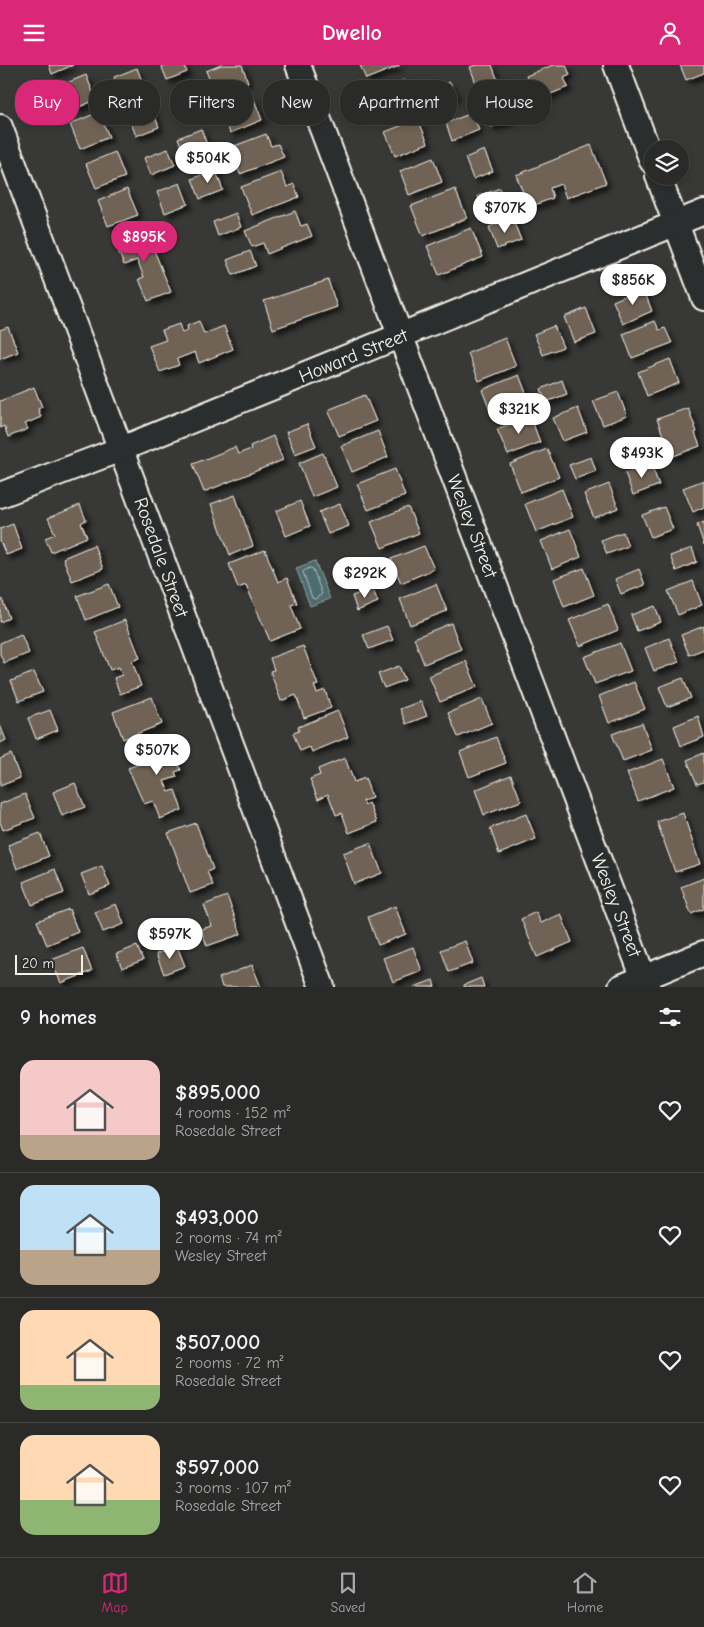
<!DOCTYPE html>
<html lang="en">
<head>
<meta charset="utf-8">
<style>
  :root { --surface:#2a2a28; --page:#363634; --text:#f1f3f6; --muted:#a5a7a8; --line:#464645; --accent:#db2777 }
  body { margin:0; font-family:"Comic Neue",sans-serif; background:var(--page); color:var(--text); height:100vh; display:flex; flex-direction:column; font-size:19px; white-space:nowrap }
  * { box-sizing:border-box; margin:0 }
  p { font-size:16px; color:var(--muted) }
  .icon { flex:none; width:28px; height:28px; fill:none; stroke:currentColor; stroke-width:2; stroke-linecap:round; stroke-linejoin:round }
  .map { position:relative; height:922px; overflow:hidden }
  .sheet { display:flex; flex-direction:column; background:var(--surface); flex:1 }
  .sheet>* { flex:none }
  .hud { position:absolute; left:15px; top:15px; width:675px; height:45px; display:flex; gap:10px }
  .fabs { position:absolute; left:644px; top:75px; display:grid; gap:10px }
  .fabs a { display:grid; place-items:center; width:45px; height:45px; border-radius:50%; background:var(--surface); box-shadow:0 2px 8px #0003,0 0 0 1px var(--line); font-size:25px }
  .scale { position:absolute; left:15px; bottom:12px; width:68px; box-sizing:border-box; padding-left:5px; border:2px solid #f4f1e8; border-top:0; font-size:14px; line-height:18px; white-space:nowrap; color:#f4f1e8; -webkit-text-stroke:4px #2a2d2e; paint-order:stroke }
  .price { position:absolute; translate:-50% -42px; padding:0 11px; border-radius:18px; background:#fff; color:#222; font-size:16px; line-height:32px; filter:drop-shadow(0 1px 2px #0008) }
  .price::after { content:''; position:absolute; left:50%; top:30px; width:15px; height:11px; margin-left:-8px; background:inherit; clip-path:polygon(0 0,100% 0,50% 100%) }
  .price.active { background:var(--accent); color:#fff }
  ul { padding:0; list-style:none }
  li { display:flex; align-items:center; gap:15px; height:125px; padding:0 20px }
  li+li { border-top:1px solid var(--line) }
  li span { display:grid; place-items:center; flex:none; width:140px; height:100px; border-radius:15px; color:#555 }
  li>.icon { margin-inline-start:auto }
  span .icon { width:60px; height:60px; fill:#fffc; stroke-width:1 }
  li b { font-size:21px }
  h2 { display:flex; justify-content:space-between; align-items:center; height:60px; padding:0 20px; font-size:21px }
  .chip { padding:0 18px; border-radius:20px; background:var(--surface); box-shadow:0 2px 8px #0003,0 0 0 1px var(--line); font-size:18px; line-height:45px }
  .chip.active { background:var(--accent); color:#fff }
  header { display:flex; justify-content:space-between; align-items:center; height:65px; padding:0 20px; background:var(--accent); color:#fff; font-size:22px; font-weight:700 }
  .tab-bar { display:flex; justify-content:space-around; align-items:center; height:70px; border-top:1px solid var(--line); background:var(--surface); font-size:14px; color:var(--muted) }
  .tab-bar a { display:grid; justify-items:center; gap:2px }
  .tab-bar .active { color:var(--accent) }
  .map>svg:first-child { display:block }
  .water { fill:#4d6c6f; stroke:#90a19f }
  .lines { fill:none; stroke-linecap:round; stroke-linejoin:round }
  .shore { stroke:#b1bcb8; stroke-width:1 }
  .building { fill:#706456; stroke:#f4f1e8; filter:url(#shadow) }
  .street-casing { stroke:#f4f1e8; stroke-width:28 }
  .street { stroke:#2a2d2e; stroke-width:24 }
  .labels { text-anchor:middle; stroke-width:5; stroke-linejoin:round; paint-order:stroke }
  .street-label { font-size:19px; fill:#f4f1e8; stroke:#2a2d2e }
</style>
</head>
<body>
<header><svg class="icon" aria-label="menu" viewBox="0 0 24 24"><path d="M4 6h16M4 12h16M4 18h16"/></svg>Dwello<svg class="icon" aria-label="person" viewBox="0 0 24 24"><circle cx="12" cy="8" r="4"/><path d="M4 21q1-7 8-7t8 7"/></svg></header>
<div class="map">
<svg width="704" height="922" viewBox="0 0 704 922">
  <defs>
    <filter id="shadow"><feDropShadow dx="4.5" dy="4.5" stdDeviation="2.5" flood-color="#0009"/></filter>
  </defs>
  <rect width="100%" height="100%" fill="#383836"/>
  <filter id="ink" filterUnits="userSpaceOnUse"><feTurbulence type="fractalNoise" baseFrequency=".02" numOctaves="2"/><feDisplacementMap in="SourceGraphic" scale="10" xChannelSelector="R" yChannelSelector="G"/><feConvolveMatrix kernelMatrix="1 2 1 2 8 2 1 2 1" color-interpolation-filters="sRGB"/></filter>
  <g filter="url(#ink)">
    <!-- water -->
    <path class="water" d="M315,496L330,534L310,541L296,503Z"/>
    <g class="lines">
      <!-- shore -->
      <path class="shore" d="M310,503L313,504L322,529L315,534L312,533L303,507Z"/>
    </g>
    <!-- building -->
    <g class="building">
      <path d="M49,0H73L52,9Z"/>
      <path d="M161,0H184L187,7L167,15Z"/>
      <path d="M221,0H242L248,17L216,30L206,6Z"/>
      <path d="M360,0H399V1L366,14Z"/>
      <path d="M476,0H492L498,16L478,24L470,2Z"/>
      <path d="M553,0H566L570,10L564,13L568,22L536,35L526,11Z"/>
      <path d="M680,0H704V8L686,15Z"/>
      <path d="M137,3L145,24L122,33L114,12Z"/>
      <path d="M86,10L96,35L67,47L57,22Z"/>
      <path d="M404,15L413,40L380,53L371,28Z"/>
      <path d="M450,17L456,31L434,39L429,25Z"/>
      <path d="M253,32L262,55L230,68L220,44Z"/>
      <path d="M503,33L511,55L491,62L483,42Z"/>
      <path d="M151,41L159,62L136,71L128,50Z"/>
      <path d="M99,47L109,72L80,84L70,59Z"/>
      <path d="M472,48L479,65L452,76L446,58Z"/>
      <path d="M418,54L428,78L395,91L385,67Z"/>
      <path d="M201,64L210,87L187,96L178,73Z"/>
      <path d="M266,69L271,81L278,79L284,92L240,109L229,83Z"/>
      <path d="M591,80L606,118L566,133L561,119L550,123L553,133L529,142L516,110Z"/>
      <path d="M168,84L175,100L151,110L144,93Z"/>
      <path d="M484,85L493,106L473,114L465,93Z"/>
      <path d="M115,87L125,112L96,123L86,99Z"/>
      <path d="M433,93L442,117L409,130L400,106Z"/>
      <path d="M215,104L223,125L200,134L192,114Z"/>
      <path d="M281,107L287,122L294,119L299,132L252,150L241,122Z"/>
      <path d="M180,118L188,139L165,148L157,127Z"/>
      <path d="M500,123L508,144L486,152L478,131Z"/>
      <path d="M127,124L138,150L108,161L98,136Z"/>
      <path d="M455,124L467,153L423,171L411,141Z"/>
      <path d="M295,146L301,161L307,159L312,171L267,189L263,178L252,182L245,166Z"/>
      <path d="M236,148L241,162L218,171L213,157Z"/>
      <path d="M512,153L521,175L497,184L489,162Z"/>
      <path d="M145,163L171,227L148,236L139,214L144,212L137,195L124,200L114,176Z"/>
      <path d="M471,163L483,192L439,210L427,181Z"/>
      <path d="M250,186L256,201L233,210L227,195Z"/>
      <path d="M328,215L337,242L273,264L264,236Z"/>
      <path d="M643,223L652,246L623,259L613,236Z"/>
      <path d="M586,243L596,269L574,277L564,252Z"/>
      <path d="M199,256L204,269L224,261L233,284L199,298L195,287L177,294L179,300L160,307L149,281L166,275L162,265L179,259L182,268L188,265L187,261Z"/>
      <path d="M655,256L659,265L665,263L672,278L632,293L623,269Z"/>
      <path d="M554,261L563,282L543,290L534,269Z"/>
      <path d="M8,262L18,287L0,294V265Z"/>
      <path d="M505,273L516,301L479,316L468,288Z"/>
      <path d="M670,294L679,318L647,331L638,307Z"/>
      <path d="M519,310L530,338L493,353L482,325Z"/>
      <path d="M562,315L567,329L546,337L541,324Z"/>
      <path d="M34,322L42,342L38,344L41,352L25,359L28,364L8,372L4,361L0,363V336Z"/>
      <path d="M618,327L627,351L603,360L593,336Z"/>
      <path d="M365,330L376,356L339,371L328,345Z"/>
      <path d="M578,343L587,367L563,376L553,353Z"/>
      <path d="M688,343L697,367L695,368L700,381L671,392L657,354Z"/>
      <path d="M530,351L540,377L508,390L497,364Z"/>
      <path d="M307,359L316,381L295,389L286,367Z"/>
      <path d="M378,366L388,392L352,407L341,381Z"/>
      <path d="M273,371L283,395L204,427L193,399L235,382L238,389L251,384L250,381Z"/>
      <path d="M547,384L559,412L521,427L510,399Z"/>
      <path d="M323,388L337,422L312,432L299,398Z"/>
      <path d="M591,392L596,406L575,414L569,400Z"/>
      <path d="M651,399L659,420L633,430L625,408Z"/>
      <path d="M395,404L405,431L368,445L357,419Z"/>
      <path d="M704,415V442L693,447L683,423Z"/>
      <path d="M609,419L618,443L594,453L584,429Z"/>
      <path d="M562,424L573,452L536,467L525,439Z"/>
      <path d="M235,430L253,481L230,490L211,439Z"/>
      <path d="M300,436L310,461L286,471L276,446Z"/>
      <path d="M340,439L349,461L328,469L319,447Z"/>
      <path d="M80,440L86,455L81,458L87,472L51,487L45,473L55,469L48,453Z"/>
      <path d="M408,442L419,468L382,483L371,457Z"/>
      <path d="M664,442L673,464L651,472L642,450Z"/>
      <path d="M704,457V480L697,460Z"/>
      <path d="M13,459L22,484L6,490L0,476V464Z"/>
      <path d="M570,464L581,492L552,504L541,476Z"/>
      <path d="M623,467L628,481L607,489L601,475Z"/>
      <path d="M94,480L103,504L72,516L63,493Z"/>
      <path d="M424,481L434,504L401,518L391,494Z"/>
      <path d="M692,483L697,497L676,506L670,491Z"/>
      <path d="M265,485L278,517L287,513L297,538L291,540L300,564L270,576L246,520L238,523L229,499Z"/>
      <path d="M584,503L594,530L564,542L554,514Z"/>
      <path d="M639,504L645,520L621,529L615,514Z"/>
      <path d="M693,516L702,540L678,550L668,526Z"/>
      <path d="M109,519L118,542L86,555L77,531Z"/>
      <path d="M436,519L447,546L410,560L400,534Z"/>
      <path d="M372,523L378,537L357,546L352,531Z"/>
      <path d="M2,534L9,553L0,557V535Z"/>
      <path d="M608,539L618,565L580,581L569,555Z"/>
      <path d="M655,541L661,557L637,566L631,550Z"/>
      <path d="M125,555L140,593L132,596L141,621L120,629L114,613L122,610L119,602L110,605L95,567Z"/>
      <path d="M451,558L461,584L424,599L414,573Z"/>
      <path d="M387,561L393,575L369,584L363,570Z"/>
      <path d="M704,561V584L689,590L681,570Z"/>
      <path d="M21,569L29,588L4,598L0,589V578Z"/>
      <path d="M669,573L679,597L654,606L645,583Z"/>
      <path d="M620,578L631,606L595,619L584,592Z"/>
      <path d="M303,581L318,620L314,621L317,628L325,625L331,643L304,653L296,630L281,636L270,606L274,605L270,593Z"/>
      <path d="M466,596L477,622L440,637L429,611Z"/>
      <path d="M399,601L405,615L384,623L378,609Z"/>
      <path d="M34,607L43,627L19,636L11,616Z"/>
      <path d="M683,613L691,633L667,642L659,622Z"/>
      <path d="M634,617L645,644L609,658L599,631Z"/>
      <path d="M152,632L162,659L123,674L113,647Z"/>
      <path d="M482,634L492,658L458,672L448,648Z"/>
      <path d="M421,636L427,651L406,659L400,644Z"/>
      <path d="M50,645L58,665L36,674L28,653Z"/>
      <path d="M338,646L348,672L312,687L310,682L300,686L293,668L299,666L298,662Z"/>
      <path d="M698,651L704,672L681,681L674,661Z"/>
      <path d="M642,658L652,685L623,696L612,669Z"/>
      <path d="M0,660L6,675L0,678Z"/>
      <path d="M166,672L181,705L175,707L177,712L164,716L169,727L175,725L182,745L160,754L153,736L144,739L128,703L139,699L133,685Z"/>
      <path d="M496,672L506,698L469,712L460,687Z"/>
      <path d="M704,688V717L697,719L687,695Z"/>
      <path d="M11,689L20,713L0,721V694Z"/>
      <path d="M345,693L354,717L365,713L372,733L363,736L365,740L369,738L377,757L349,768L342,748L336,750L328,729L318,734L310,714L320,710L318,704Z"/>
      <path d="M663,694L674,722L638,736L627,708Z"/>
      <path d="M511,710L521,736L484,750L475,725Z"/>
      <path d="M75,718L85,742L62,751L53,727Z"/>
      <path d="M25,729L35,753L3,765L0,757V739Z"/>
      <path d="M683,748L700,799L675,807L657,757Z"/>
      <path d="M526,749L536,774L499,789L490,763Z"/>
      <path d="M196,758L213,804L207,807L213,820L190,828L168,768Z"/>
      <path d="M40,768L49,791L17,804L8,780Z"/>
      <path d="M370,778L382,808L354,819L343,788Z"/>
      <path d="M102,801L110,821L89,829L81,809Z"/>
      <path d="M55,804L64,828L32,840L23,817Z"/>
      <path d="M704,813V844L691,849L681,822Z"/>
      <path d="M227,831L241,869L207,881L201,864L212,861L204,840Z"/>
      <path d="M116,839L124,859L103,867L95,847Z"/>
      <path d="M395,841L406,869L378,880L368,852Z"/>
      <path d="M69,844L78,867L47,880L37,856Z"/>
      <path d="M536,847L541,858L561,849L572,877L537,892L521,854Z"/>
      <path d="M465,876L473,898L449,907L441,885Z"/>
      <path d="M137,881L143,895L122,903L116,889Z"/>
      <path d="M177,881L185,901L164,909L156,889Z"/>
      <path d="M413,882L422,906L393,917L383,893Z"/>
      <path d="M83,883L92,906L61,918L51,895Z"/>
      <path d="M252,900L261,922H222L219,913Z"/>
      <path d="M481,913L484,922H464V920Z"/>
      <path d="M433,915L435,922H414Z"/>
    </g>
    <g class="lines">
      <!-- street casing -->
      <g class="street-casing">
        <g id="street">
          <path d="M298,0L647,922"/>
          <path d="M616,0L652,96"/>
          <path d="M0,62L322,922"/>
          <path d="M658,111L704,233"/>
          <path d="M0,430L121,384L704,147"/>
          <path d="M621,922L704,888"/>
        </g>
      </g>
      <!-- street -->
      <use href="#street" class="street"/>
    </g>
  </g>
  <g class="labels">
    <!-- street labels -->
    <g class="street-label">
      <text transform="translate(353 290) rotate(-22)" y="7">Howard Street</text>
      <text transform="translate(473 461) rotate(69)" y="7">Wesley Street</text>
      <text transform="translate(162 492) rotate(70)" y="7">Rosedale Street</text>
      <text transform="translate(617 840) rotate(69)" y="7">Wesley Street</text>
    </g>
  </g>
</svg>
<div class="fabs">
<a><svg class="icon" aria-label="layers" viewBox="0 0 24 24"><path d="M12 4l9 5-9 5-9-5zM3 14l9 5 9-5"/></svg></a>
</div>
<div class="scale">20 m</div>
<b class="price" style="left:208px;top:119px">$504K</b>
<b class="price" style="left:505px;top:169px">$707K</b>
<b class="price active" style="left:144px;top:198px">$895K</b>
<b class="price" style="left:633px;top:241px">$856K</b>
<b class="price" style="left:519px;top:370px">$321K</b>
<b class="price" style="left:642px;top:414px">$493K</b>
<b class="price" style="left:365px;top:534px">$292K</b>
<b class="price" style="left:157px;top:711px">$507K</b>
<b class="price" style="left:170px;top:895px">$597K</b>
<div class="hud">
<a class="chip active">Buy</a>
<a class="chip">Rent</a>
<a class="chip">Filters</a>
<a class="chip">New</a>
<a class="chip">Apartment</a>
<a class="chip">House</a>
</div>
</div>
<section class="sheet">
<h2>9 homes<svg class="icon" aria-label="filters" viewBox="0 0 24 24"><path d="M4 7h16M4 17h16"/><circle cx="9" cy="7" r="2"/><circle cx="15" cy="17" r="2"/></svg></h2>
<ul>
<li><span style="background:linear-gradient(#f6c9c9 75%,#b9a48a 0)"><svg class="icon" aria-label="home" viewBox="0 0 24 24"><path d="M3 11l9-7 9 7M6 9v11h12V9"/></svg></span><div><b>$895,000</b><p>4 rooms · 152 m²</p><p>Rosedale Street</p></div><svg class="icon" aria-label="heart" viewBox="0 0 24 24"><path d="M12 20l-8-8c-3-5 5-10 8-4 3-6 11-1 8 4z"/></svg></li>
<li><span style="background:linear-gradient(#bfe0f5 65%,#b9a48a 0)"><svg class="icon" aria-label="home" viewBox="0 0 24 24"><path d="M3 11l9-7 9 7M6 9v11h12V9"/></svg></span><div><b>$493,000</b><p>2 rooms · 74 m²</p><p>Wesley Street</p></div><svg class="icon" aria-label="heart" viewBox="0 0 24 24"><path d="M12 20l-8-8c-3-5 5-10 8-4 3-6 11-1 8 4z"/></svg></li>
<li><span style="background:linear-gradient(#ffd9b3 75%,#8fb573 0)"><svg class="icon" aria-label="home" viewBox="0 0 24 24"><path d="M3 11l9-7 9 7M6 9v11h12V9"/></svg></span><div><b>$507,000</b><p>2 rooms · 72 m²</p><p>Rosedale Street</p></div><svg class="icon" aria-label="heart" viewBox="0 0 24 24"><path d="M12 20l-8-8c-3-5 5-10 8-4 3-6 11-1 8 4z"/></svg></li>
<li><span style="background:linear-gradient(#ffd9b3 65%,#8fb573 0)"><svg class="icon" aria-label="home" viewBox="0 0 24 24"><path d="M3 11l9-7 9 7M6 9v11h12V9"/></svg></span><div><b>$597,000</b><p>3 rooms · 107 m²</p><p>Rosedale Street</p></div><svg class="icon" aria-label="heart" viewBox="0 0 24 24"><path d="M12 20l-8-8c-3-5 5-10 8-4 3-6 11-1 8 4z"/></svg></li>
</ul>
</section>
<nav class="tab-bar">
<a class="active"><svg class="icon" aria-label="map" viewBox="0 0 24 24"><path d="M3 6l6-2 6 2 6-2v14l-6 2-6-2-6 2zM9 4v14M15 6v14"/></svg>Map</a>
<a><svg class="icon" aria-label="saved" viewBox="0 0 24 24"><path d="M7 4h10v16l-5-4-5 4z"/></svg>Saved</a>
<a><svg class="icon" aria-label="home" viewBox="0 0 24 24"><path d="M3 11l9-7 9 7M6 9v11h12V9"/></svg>Home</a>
</nav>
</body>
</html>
